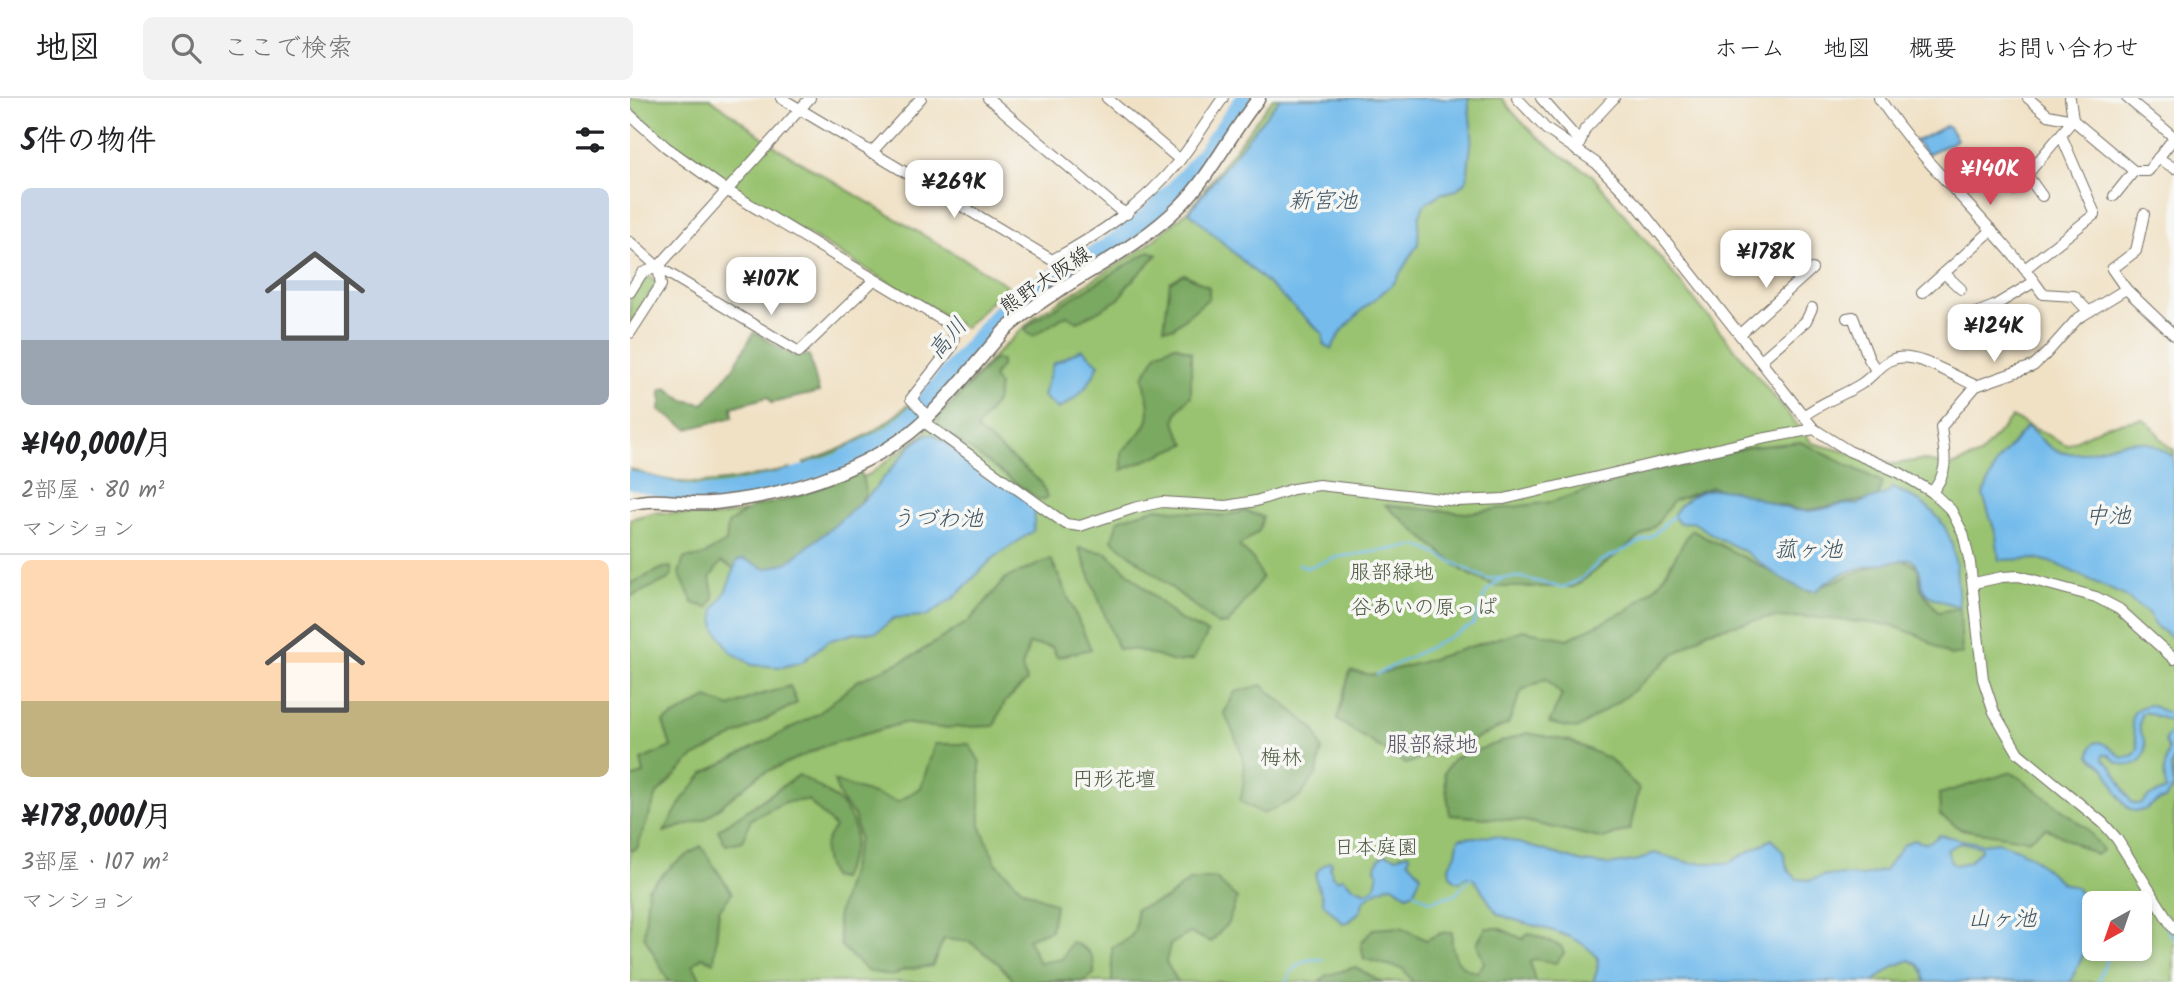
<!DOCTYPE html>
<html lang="ja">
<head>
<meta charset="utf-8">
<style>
  :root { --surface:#fff; --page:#f2f2f2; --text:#202124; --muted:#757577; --line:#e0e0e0; --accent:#d1495b }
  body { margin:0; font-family:Kalam,"Klee One",sans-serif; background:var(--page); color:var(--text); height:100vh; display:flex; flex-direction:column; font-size:26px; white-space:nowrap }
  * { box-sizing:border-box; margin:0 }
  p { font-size:23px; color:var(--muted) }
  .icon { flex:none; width:38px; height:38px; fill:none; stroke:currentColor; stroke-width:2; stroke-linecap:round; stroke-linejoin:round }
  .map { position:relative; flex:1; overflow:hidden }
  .panel { display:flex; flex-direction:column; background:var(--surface); width:630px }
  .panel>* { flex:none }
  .needle { width:46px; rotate:220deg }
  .fabs { position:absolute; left:1452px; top:793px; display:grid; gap:14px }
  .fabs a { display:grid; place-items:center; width:70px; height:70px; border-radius:10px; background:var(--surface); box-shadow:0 4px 10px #0003; font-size:35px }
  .price { position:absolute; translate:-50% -60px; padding:0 16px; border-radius:14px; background:#fff; color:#222; font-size:23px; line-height:46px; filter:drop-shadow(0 2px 4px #0008) }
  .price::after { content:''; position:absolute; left:50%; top:42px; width:21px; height:16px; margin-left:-10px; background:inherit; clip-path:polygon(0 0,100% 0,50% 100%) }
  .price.current { background:var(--accent); color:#fff }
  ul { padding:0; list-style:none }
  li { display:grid; align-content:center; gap:14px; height:371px; padding:0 21px }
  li+li { border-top:2px solid var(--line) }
  li span { display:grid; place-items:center; height:217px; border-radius:10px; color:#555 }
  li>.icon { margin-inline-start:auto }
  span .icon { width:126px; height:126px; fill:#fffc; stroke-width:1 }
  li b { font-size:30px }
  h2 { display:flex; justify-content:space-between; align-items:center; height:84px; padding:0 21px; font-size:30px }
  header { display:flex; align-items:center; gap:42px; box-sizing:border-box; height:98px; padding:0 35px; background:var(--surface); border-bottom:2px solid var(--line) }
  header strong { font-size:33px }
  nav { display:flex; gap:38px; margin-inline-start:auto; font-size:24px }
  .search { width:490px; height:63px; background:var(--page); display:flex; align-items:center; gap:18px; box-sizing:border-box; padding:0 24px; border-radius:10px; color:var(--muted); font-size:26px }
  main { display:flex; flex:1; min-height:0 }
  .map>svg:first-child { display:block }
  .green { fill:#99c370; stroke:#62774e; stroke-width:2; fill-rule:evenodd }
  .forest { fill:#7aa962; stroke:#526a46; stroke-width:2 }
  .water { fill:#74bcec; stroke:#50748c; stroke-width:2; fill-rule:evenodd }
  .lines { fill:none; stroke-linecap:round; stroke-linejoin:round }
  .stream { stroke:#74bcec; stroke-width:2.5 }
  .river { stroke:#74bcec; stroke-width:18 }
  .minor-casing { stroke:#706b61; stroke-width:12 }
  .major-casing { stroke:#706b61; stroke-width:15 }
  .minor { stroke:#fff; stroke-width:10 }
  .major { stroke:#fff; stroke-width:12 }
  .labels { text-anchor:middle; stroke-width:7; stroke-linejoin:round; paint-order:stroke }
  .street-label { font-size:21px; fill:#2b2b2b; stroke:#f6f6f2 }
  .park-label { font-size:21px; fill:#4c5940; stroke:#f6f6f2 }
  .water-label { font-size:23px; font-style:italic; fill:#415665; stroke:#f6f6f2 }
  .neighbourhood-label { font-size:23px; fill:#5b5566; stroke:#f6f6f2 }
</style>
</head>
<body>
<header>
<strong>地図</strong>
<div class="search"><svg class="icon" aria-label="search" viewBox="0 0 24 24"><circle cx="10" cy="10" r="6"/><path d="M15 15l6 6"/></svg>ここで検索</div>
<nav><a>ホーム</a><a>地図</a><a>概要</a><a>お問い合わせ</a></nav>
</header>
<main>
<section class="panel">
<h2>5件の物件<svg class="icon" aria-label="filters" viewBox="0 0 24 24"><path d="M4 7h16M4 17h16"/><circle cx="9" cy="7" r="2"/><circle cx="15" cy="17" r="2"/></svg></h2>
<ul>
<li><span style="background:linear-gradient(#c9d6e8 70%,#9aa5b1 0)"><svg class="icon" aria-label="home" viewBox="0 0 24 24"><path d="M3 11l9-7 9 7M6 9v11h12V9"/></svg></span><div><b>¥140,000/月</b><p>2部屋 · 80 m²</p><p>マンション</p></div></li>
<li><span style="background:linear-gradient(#ffd9b3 65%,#c2b280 0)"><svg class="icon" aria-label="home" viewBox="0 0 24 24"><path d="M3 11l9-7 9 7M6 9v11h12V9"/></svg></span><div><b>¥178,000/月</b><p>3部屋 · 107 m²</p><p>マンション</p></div></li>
</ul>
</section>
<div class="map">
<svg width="1544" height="884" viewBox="0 0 1544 884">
  <rect width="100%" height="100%" fill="#f6f6f2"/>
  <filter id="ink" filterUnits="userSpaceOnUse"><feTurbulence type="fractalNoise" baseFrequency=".0143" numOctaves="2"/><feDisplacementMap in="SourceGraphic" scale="14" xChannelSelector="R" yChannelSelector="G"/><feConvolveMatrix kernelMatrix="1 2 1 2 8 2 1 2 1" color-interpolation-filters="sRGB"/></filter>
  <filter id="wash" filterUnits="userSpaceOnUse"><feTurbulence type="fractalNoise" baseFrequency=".00686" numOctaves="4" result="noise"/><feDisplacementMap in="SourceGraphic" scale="28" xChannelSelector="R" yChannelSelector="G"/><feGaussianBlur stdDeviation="1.57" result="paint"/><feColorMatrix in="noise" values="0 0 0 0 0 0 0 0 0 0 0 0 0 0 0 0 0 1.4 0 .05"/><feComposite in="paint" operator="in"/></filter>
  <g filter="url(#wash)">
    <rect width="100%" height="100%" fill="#f0e1c5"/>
    <!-- green -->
    <g class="green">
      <path d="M0,0H80L149,51L377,187L335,230L112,97L39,44L0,10Z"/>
      <path d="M643,0H872C896,34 927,55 962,77L1182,345L1264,366L1291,362L1322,368L1350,357L1382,319L1437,347L1474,328L1512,321C1531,332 1527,343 1544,352V884H0V421L25,414L86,419L162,404L240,376L293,336L362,260L406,218L515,149L559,112ZM1465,805H1510V850H1465Z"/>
      <path d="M16,177L27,185L0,226V202Z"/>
    </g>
    <!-- forest -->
    <g class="forest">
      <path d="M520,153L527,157L497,188L489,201L448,224L437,217L403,238L398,236L395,231L407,221Z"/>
      <path d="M554,176L579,189V200L543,230H534L540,184Z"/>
      <path d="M124,234L164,258L179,257L189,294L141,305L138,299L102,309L103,319L58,331L29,312L32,303L30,293L37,290L53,302L74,306L103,270Z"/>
      <path d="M545,247L561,254V298C541,318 541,322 556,346L492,372V353C523,325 523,320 513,279L528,254Z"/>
      <path d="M364,261L371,262V268L363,279L369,288L366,304L346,331L411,384L417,399L414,402H409L308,328L309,319Z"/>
      <path d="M278,307L283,312C248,345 222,358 175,372L174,365C215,351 245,336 278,307Z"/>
      <path d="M1171,344L1252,384L1248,400L1173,413L1081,389L1043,403L1026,427L944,489H867L834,474L755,407L836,415L921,404L1014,374L1120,349Z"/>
      <path d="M0,371C60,396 100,382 161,371L162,376C104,392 58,405 0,379Z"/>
      <path d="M231,374L236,395L200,446L154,471L112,475L91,464L80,480L84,500L78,510L63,505L49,475L54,460L70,459L96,444L98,426L122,409L161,400Z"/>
      <path d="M527,410L592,418L616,413L633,419L629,433L609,448L623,461L632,480L598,526H587L482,442L488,422Z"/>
      <path d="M1061,432L1179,493L1267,459L1288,469L1291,491L1308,514L1330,510L1332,556L1320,558L1290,538L1261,527L1179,519L1135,520L1079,533L1042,558L1002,594L947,631L919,625L932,597L916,581L892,592L878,626L829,648L776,666L707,622L720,573L743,577L789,565L893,532L938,541L998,512L1029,486Z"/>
      <path d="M449,450L477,455L548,521L578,535L563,562L544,564L508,552L488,551Z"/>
      <path d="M421,461L461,551L427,559L422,549L399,546L392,570L397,583L375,604L364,628L310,630L273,625L197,647L129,677L75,721L34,734L52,702L74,675L188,616L227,583L283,558L339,523L376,480Z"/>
      <path d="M41,469L42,477L37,482L0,499V486L33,470Z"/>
      <path d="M632,587L684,631L692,651L687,675L670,699L633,716L610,703C620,665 610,648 594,615L605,594Z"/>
      <path d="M160,588L167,605L62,660L27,696L7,750L0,753V680L14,676L11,662L41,649L33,624L77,600L100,609L123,599Z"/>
      <path d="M897,635L940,643L980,661L1009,691L1000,731L974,741L894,723L820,717L814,675L824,660Z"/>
      <path d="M305,646H339L350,664V727L366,765L392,791L425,806L421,832L398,841L409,865L432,861L441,844C459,851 465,856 464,876L451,884L433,882L385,884L368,865L340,844L314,841L302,868L273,872L263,878L237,873L211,848L207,820L229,741L224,717L212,704L204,683L268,704L291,689Z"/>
      <path d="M1382,674L1456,730L1473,752L1466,757L1416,730L1398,742L1331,731L1310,717L1309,696Z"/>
      <path d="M169,677C194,692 224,706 225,739C225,752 216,769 211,781L201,779C192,757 190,748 205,729L178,702L155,704L121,721L113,743L96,747L88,732Z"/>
      <path d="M71,748L102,795L89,812L84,864L72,859L63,867L72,884H39L14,838L18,790L43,767Z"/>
      <path d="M585,780L607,800L598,825L581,844L560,835L540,847L536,864L548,884H482V849C505,840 507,835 506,811L536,801L559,783Z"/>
      <path d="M771,829L796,842L811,835L822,834C820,852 826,871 847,874L854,865L847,845L856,830H869L893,841L899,835L931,848L934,855L926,865L904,861L900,864L905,884H783L773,871L734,861L731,845L743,831Z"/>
      <path d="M725,869L751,884H690L695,878Z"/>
    </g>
    <!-- water -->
    <g class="water">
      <path d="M650,0H838L842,37L837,82L826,92L810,96L794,107L789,119L788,146L764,185L733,211L711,234L701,251L693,246V236L559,114Z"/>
      <path d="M1315,28L1319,29L1327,41L1324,44L1297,56L1284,42H1289Z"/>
      <path d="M452,251L469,266C460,287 449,300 428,311L413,298L423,266Z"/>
      <path d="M1397,328C1407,337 1415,348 1427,353C1455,363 1483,340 1514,344C1525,346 1535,354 1544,359V541L1524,527L1520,517L1495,498L1424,465L1408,461L1369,462L1366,437L1353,397L1367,364Z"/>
      <path d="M303,336L404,407L405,414L403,433L362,461L325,499L297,518L264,520L247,534L226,535L198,543L172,564L152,569L122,567L100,553L85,530L84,511C98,494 99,483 107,463L114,461L136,471L158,464L204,428L240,396L280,349L294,338Z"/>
      <path d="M1262,390C1326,415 1325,447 1329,509C1320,505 1304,502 1297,496C1286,486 1297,471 1280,461C1248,466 1210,469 1186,493L1174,492L1149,479L1114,453L1086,439L1063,424L1049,425L1043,418C1048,408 1056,401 1066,396C1102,379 1137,411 1173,413C1191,415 1208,403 1227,407C1240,398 1254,401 1262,390Z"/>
      <path d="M1520,607L1535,614H1544V621L1540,623L1515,614L1511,616C1511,621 1509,628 1510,632C1513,639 1517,645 1515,654C1509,672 1488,670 1479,656L1473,657V661L1482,669L1501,704L1506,706H1511L1518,699L1536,692L1534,674L1538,651L1535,644L1537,638L1544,633V661L1541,669L1544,688L1535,701C1525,702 1520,711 1510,713C1492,717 1484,684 1476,673C1472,666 1465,664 1460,658C1462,629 1483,653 1493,660L1504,657L1508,651C1506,634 1490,611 1520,607Z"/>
      <path d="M1310,737L1352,746L1368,744L1388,751L1404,760L1432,785L1446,789C1471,825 1458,849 1440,884H1295C1294,871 1291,867 1280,862L1264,868L1243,884H963L967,873L968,860C945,831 900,830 868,816C857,804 853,789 841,779H835L830,784L826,783L820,777L819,768L826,756L828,743L830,740L865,738L953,764L979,767L1009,762L1024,755L1060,765H1098L1142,741L1153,754L1158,772L1167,781L1181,782L1196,777L1232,778L1255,772L1273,747L1284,742C1296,747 1300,745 1310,737ZM1331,744L1351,749V752L1339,764L1326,767L1321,764L1317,752Z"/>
      <path d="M778,755L780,759L778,762L791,777L784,794L777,797L763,787H760C748,793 732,797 731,812L720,823L713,825L693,805C692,786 673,779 700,763L702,765L700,769L702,778L708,782L712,779L723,789L737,794L745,789L748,775L745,771L749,761L755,756L766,759Z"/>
    </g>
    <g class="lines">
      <!-- stream -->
      <g class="stream">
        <path d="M668,467L671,466L676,470L708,459L784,448L792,449L857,481L890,479L928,489H934L951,481L969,464L1021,439L1043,418"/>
        <path d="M747,576L843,527L856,494L871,481"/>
        <path d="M784,794L800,803L826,796L841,779"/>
        <path d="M1510,806L1522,808L1544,841"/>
        <path d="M656,884C664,866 674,859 694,862"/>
        <path d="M1468,884L1481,850"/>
      </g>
      <!-- river -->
      <path class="river" d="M0,382L54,396L80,397L104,394L158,381L205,366L261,337L284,317L369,216C408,184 456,166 496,136C545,99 580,50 615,0"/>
    </g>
  </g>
  <g filter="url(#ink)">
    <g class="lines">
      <!-- minor casing -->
      <g class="minor-casing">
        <g id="minor">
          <path d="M151,0L422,162C471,136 514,106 549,63C565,43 578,21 593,0"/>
          <path d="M358,0L487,110L497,116"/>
          <path d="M477,0L550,62"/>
          <path d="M887,0L916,31L966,65L1008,108L1184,331L1219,353L1270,375L1302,394L1321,412L1333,435L1340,465L1353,581L1364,614L1388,655L1473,725L1487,741L1544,831"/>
          <path d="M911,0L949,43"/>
          <path d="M1249,0C1296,72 1365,126 1413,196L1444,198L1458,213"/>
          <path d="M1398,0L1418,17L1443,22L1504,73H1518L1544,40"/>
          <path d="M1497,0L1544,39"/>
          <path d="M0,17L36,49L96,92L317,225C324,233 326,239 321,250L281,301L294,314L298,327L436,426L450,428L504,410L532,404L596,408L626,403L663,391L689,387L828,403L874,401L1121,343L1184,331"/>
          <path d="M947,53L955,31L984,0"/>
          <path d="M241,55L291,0"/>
          <path d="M1528,60L1544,70"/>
          <path d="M1397,77L1412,98"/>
          <path d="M1384,92L1443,22L1440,0"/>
          <path d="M1484,98L1504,73"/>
          <path d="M1514,116L1506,153L1482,171L1496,191L1544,237"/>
          <path d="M0,144L28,169L180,0"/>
          <path d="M28,169L169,254L244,182"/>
          <path d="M1396,170L1465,116L1431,37"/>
          <path d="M1314,175L1331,191"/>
          <path d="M0,194L12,175L28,169"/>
          <path d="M1292,195L1362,132"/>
          <path d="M1217,220L1223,219L1239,261L1246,272"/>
          <path d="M1325,223L1364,208L1404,184"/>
          <path d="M0,235L31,187L28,169"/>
          <path d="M1110,236L1182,171"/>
          <path d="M1131,262L1176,223L1182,210"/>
          <path d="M1175,317C1194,303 1212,298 1231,286C1242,279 1249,268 1261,262C1282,251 1326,279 1346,288"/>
          <path d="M1302,394C1321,371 1314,356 1311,329L1346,288L1403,268L1416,256L1447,221L1496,191"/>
          <path d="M1344,485L1372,479L1389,478L1466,499L1489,511L1544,561"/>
        </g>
      </g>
      <!-- major casing -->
      <g class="major-casing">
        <path id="major" d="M0,406C26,398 54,407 80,405C89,405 98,403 107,402C171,393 250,366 297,320C325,293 349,261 375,232C429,184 499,159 550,108C582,76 601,34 629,0"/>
      </g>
      <!-- minor -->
      <use href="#minor" class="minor"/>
      <!-- major -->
      <use href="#major" class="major"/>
    </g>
  </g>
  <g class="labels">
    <!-- street labels -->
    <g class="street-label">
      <text transform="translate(415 182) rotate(-34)" y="7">熊野大阪線</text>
    </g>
    <!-- park labels -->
    <g class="park-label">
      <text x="762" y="481">服部緑地</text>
      <text x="794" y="516">谷あいの原っぱ</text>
      <text x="651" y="666">梅林</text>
      <text x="484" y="688">円形花壇</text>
      <text x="746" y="756">日本庭園</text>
    </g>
    <!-- water labels -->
    <g class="water-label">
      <text x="693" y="110">新宮池</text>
      <text transform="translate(317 240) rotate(-50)" y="8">高川</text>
      <text x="1478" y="425">中池</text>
      <text x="307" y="428">うづわ池</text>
      <text x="1178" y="459">菰ヶ池</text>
      <text x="1372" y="828">山ヶ池</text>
    </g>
    <!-- neighbourhood labels -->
    <g class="neighbourhood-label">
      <text x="802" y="654">服部緑地</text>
    </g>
  </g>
</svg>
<div class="fabs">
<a><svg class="needle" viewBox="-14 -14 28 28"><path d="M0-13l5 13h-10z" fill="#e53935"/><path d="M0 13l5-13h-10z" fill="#757577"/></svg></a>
</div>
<b class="price current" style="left:1360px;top:109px">¥140K</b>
<b class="price" style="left:324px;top:122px">¥269K</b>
<b class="price" style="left:1136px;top:192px">¥178K</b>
<b class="price" style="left:141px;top:219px">¥107K</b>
<b class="price" style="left:1364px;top:266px">¥124K</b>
</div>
</main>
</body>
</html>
